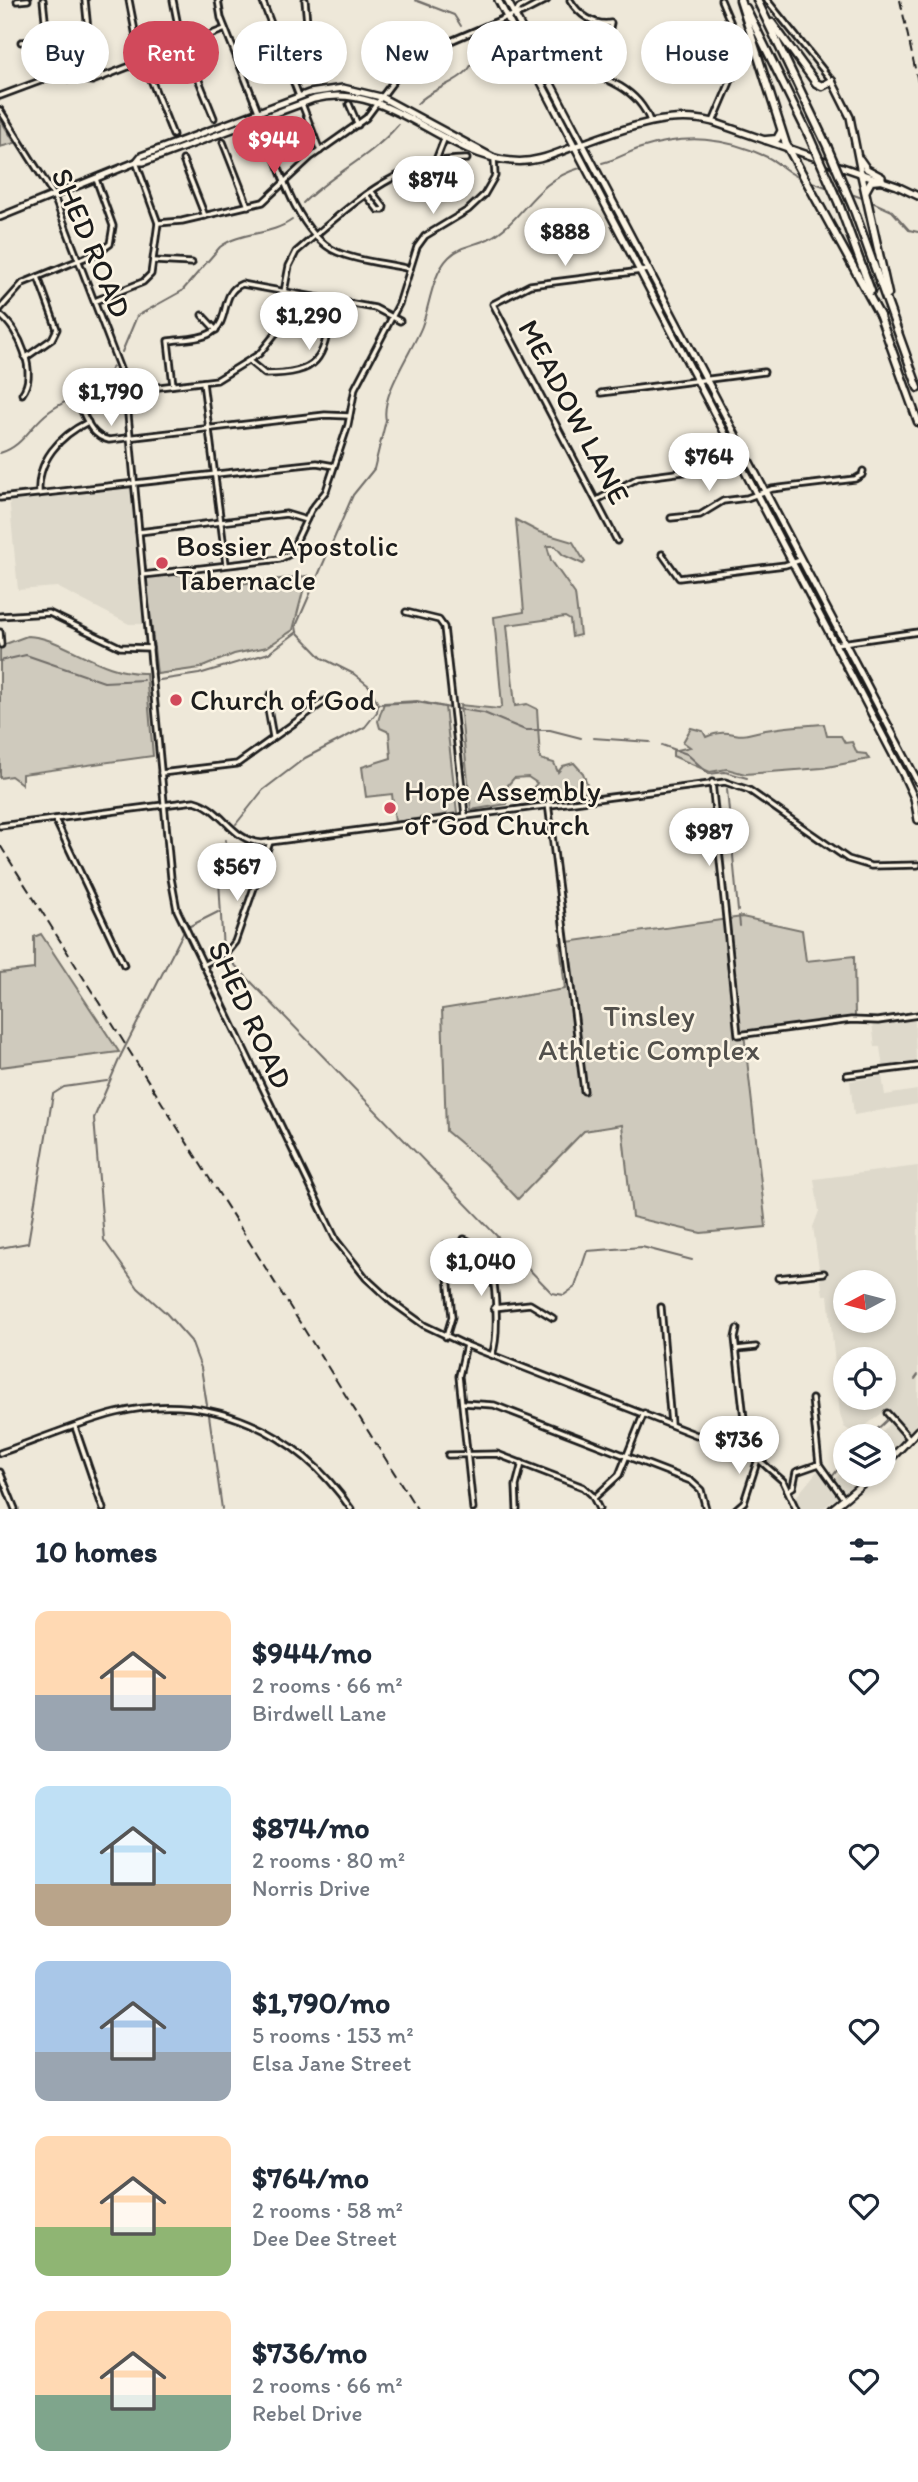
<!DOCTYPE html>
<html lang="en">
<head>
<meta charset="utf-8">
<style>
  :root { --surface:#fff; --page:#f2f2f3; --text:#1f2937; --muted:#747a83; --accent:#d1495b }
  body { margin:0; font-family:Itim,sans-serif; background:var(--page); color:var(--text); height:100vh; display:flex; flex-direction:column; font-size:26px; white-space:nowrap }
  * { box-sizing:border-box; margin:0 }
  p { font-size:23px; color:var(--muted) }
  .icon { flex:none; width:38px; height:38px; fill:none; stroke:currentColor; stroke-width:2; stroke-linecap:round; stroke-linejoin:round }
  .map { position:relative; height:1509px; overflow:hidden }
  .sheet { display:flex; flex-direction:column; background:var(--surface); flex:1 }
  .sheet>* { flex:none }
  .guide { position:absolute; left:21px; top:21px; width:877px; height:63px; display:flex; gap:14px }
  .needle { width:46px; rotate:263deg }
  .buttons { position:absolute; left:833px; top:1270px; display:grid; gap:14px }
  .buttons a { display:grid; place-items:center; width:63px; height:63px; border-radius:50%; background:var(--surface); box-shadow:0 4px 10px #0003; font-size:35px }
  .price { position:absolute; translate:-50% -60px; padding:0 16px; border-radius:24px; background:#fff; color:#222; font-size:23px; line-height:46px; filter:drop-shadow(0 2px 4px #0008) }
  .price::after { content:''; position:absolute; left:50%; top:42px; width:21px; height:16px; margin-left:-10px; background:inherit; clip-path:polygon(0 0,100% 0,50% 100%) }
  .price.selected { background:var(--accent); color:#fff }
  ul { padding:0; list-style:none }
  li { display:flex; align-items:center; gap:21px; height:175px; padding:0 35px }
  li span { display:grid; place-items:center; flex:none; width:196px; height:140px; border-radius:14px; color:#555 }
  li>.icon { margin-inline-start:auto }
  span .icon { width:84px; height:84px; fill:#fffc; stroke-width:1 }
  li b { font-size:30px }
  h2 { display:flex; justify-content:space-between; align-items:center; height:84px; padding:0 35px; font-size:30px }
  .pill { padding:0 24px; border-radius:32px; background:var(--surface); box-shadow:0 4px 10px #0003; font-size:24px; line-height:63px }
  .pill.selected { background:var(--accent); color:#fff }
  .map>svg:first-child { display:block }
  .built { fill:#ded9cb; fill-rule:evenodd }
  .green { fill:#cfcabd; stroke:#76736c; stroke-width:2 }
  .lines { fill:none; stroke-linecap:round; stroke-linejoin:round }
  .stream { stroke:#6f6c67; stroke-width:2 }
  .minor-casing { stroke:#1c1c1c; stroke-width:9 }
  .major-casing { stroke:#1c1c1c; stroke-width:10 }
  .highway-casing { stroke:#1c1c1c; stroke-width:11 }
  .minor { stroke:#fcf5e5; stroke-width:3.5 }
  .major { stroke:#fcf5e5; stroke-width:5 }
  .highway { stroke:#fcf5e5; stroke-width:6 }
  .rail { stroke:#1c1c1c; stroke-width:2; stroke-dasharray:10 5; stroke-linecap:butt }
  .highway-bridge-casing { stroke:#1c1c1c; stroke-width:11; stroke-linecap:butt }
  .highway-bridge { stroke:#fcf5e5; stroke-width:6 }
  .poi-dot { fill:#d1495b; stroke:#fcf5e5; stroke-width:2.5 }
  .labels { text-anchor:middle; stroke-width:5; stroke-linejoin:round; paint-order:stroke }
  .street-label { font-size:30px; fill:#1c1c1c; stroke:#fcf5e5 }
  .poi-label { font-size:30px; fill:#1c1c1c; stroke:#fcf5e5; text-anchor:start }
  .park-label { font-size:30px; fill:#52504c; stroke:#fcf5e5 }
</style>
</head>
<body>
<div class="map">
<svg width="918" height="1509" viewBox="0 0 918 1509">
  <rect width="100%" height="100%" fill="#eee8d9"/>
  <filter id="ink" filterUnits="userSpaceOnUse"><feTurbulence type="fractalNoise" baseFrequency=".0143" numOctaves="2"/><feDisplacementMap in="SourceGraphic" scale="14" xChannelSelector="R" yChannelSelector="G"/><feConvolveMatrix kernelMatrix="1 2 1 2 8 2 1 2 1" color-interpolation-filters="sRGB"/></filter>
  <g filter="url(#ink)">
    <!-- built -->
    <g class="built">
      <path d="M135,485L148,624H129L57,587L18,590L9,497Z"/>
      <path d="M915,1019L916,1063L883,1068L880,1047H875L872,1023Z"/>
      <path d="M882,1076L885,1095L917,1090L918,1104L854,1115L850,1081Z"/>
      <path d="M918,1166V1423L884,1458V1437H877L890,1423L882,1413L855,1434L844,1427L840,1414L828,1295H823L813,1227L819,1211L814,1179ZM845,1283H884V1321H845ZM845,1360H884V1398H845Z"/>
      <path d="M819,1469L830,1484L845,1469V1475H866L822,1509H799L796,1497Z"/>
    </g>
    <!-- green -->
    <g class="green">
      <path d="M0,119L15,143L0,147Z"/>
      <path d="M516,520L539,532L573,542L585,562L583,564L563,555L555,546H547L551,560L575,594L580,635L572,637L570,620L565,617L507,625L515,706L527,704L537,709L540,759L554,763L558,772L563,766L574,763L583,773L590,792L530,801L529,793L537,783L528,777L514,778L508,785L507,804L471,810L460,705L499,709L502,705L494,617L524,612Z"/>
      <path d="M194,573L195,589L307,576L293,630L267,647L234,654L200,668L157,674L146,577Z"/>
      <path d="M27,636C65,637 99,675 146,673L153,756L22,774V784L11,776L0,778V646Z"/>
      <path d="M417,701L445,707L457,813L395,822L392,794L366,797L362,767L391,758L389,732L380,728L378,721L384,703Z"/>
      <path d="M824,724L827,736H841L845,743L852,742L857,753L866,754L869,759L822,768L745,774L727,769L710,772L673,756V751L690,747L683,742L691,728L703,731L706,737C728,727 736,738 748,734C773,727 798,726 824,724Z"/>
      <path d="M742,917L802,930L806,961L854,956L855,1018L744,1033L766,1227L701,1233L632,1217L622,1125L584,1131L518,1199L484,1163L446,1131L442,1009L565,989L560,943Z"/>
      <path d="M41,934L119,1052L0,1067V973L34,969V937Z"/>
    </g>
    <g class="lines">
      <!-- stream -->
      <g class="stream">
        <path d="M415,0L454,15L461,26"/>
        <path d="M417,104C434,83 487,80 470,42"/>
        <path d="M602,163C616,160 628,152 641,148C686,134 725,137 767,157C780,163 789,175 803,179"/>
        <path d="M809,181L829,188"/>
        <path d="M834,188L845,192"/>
        <path d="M851,194L865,199"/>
        <path d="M870,201L892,211L909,230L918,232"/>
        <path d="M303,203C334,172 369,159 398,125"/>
        <path d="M122,352L137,316L182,291L220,247C241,231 270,236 292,220"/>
        <path d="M0,453C24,446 30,425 50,411C74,394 94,393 113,367"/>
        <path d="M0,661L26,655L104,682L143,680"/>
        <path d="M160,680L199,674L269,653L297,632L296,626L353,495L374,469L386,420C380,395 413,350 422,326C430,304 432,274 449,257C460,246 475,245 488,239C524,221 532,182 580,168"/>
        <path d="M378,704L417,702L450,708"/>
        <path d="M458,709L484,713L525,730H550L581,738"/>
        <path d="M593,738L650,742"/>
        <path d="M662,745L687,754L709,774L725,772L747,778"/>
        <path d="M727,789L738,911"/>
        <path d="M236,824L263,790L305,758L365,727L377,712L378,704L369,686L354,674L322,658L297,632"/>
        <path d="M739,916L740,926"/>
        <path d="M188,927L218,912"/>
        <path d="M184,931L121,1055L94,1118L104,1240L138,1288L166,1313L191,1341L201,1368L207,1405"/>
        <path d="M223,951L219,880L226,840"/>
        <path d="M227,957L552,1293L564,1295L575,1287L587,1251L642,1247L692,1260"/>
        <path d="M0,1248L28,1243L53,1094L64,1087L107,1081"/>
        <path d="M915,1379L918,1375"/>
        <path d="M209,1415L222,1509"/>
        <path d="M869,1437L887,1420"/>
        <path d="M832,1477L845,1460"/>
      </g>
      <!-- minor casing -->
      <g class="minor-casing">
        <g id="minor">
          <path d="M43,0L51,77"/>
          <path d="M85,0L89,40L103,77"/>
          <path d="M129,0L138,47L173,135"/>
          <path d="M173,0L179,31L214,118"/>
          <path d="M218,0L221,18L258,111"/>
          <path d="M262,0L299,96"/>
          <path d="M570,0C578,14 594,26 611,23L599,77"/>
          <path d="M767,0L832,81"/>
          <path d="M17,1L28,0"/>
          <path d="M515,14L519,8L533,0"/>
          <path d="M21,42L46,40"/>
          <path d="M539,56C550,65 562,65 576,69C607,78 638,89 650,121"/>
          <path d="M284,59L304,51L309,45L305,0"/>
          <path d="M593,75L604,24"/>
          <path d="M547,76L566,68"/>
          <path d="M0,96L51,77L92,81L225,29"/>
          <path d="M302,104L320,151"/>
          <path d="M349,104L358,125"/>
          <path d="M0,110L53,194L125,382L171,878L177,910L336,1240L366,1278L392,1302L424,1325L466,1345L758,1459L783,1481L796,1509"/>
          <path d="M261,118C276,158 295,233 337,252C359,262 387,263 410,269"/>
          <path d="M713,122L743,52L721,0"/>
          <path d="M223,142L248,206"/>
          <path d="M183,160L205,216"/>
          <path d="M436,160L445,137"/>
          <path d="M366,195L378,210H383L384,207L372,192"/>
          <path d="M158,223L182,221L263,202L311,157L366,118L411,58L507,17L522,13L547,0"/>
          <path d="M154,261L192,263"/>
          <path d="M95,301L143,282L151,274L158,223L136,162"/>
          <path d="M0,309L23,283L99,252L110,244L113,226L96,179"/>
          <path d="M0,315C19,329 38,373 22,394"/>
          <path d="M202,315L216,330"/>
          <path d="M25,358L52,339L57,329L38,277"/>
          <path d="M249,361L265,374C328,374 323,352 333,300"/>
          <path d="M203,382L226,564"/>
          <path d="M173,385L168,341C181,339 199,340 211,333C231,321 219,293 242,284L375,308L400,321"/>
          <path d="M126,391L217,380L259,354L276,333L289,266L296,252C347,209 396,158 467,159"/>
          <path d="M601,393L764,372"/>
          <path d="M78,402C86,418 90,436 109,440L325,415L349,416"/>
          <path d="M39,494C37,461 59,436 88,422"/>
          <path d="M0,498L317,463L334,466"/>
          <path d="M597,500L638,478L729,466L749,460"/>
          <path d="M671,518L700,515L723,501L747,498L772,489L855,479L862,475L863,471"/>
          <path d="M139,532L286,514L306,520"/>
          <path d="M617,541L493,304L530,285L649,270"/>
          <path d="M662,554L679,578L785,565L801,560"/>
          <path d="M143,575L280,559L290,554L311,510L326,491L348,425L355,388L399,304L417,247L425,236L468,210L484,195L495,176L494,158"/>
          <path d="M406,612L439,620L444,627L465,815"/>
          <path d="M0,616L49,613L120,647L150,648"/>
          <path d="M0,632L1,645"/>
          <path d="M835,644L918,632"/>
          <path d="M270,695L268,709L273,737"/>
          <path d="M161,773L237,764L325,701"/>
          <path d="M712,782L738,1035L851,1020L878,1021L918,1015"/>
          <path d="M548,803L584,1091"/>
          <path d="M55,819L124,965"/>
          <path d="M0,826L194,801C223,808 231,841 262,843L725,782L749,790L848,859L871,866L918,865"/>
          <path d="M203,965L227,952L235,942L270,842"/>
          <path d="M847,1075L918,1066"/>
          <path d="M464,1239C473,1242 484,1252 488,1261C497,1280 499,1337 492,1355"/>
          <path d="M445,1245L452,1317L446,1337"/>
          <path d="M778,1278L824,1273"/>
          <path d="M661,1307L671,1424"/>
          <path d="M494,1308L530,1304L553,1318"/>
          <path d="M737,1329L735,1338L748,1454"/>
          <path d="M466,1345L459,1376L473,1509"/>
          <path d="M737,1349L756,1347"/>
          <path d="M812,1399L819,1464L844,1499"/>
          <path d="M462,1403L494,1405L691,1481L701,1490L706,1509"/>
          <path d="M887,1413L910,1439"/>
          <path d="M75,1427L103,1509"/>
          <path d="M0,1453C38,1440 77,1423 116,1413C210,1390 298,1431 351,1509"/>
          <path d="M448,1455L497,1454L583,1487L592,1495L599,1509"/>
          <path d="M0,1472L15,1509"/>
          <path d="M788,1490L793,1487L796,1472L819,1464"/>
          <path d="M594,1498L619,1475L644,1413"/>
          <path d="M517,1509L516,1486L522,1463"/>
          <path d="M736,1509L744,1502L758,1459"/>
        </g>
      </g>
      <!-- major casing -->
      <g class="major-casing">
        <g id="major">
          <path d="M498,0L903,774L914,798L918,820"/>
          <path d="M507,0L918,782"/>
          <path d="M832,81L850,117L861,173"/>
          <path d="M860,159L867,169L882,177"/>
          <path d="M137,161L141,156L309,93L343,88L381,97L494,158"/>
          <path d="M0,217L136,162H144L314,99C388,80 440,155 512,161C538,164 560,151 584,143C626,128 669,111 713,122L897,186L918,196"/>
          <path d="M884,1466L918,1430"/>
          <path d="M832,1509L873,1475"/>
        </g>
      </g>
      <!-- highway casing -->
      <g class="highway-casing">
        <g id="highway">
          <path d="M740,0L786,144L880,316"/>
          <path d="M757,0L827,146"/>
          <path d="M746,8L809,136"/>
          <path d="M772,23L816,83L822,86L832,81"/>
          <path d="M766,140L777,139L781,132"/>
          <path d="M861,173L888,294"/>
          <path d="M866,190L871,181L882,180"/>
          <path d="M839,204L871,291"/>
          <path d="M854,210L918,388"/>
          <path d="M879,314L918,422"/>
        </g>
      </g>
      <!-- minor -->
      <use href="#minor" class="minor"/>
      <!-- major -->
      <use href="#major" class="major"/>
      <!-- highway -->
      <use href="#highway" class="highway"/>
      <!-- rail -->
      <g class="rail">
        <path d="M900,0L918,82"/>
        <path d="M0,845L417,1509"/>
      </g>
      <!-- highway-bridge casing -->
      <g class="highway-bridge-casing">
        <g id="highway-bridge">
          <path d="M809,136L839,204"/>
          <path d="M827,146L854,210"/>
        </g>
      </g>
      <!-- highway-bridge -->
      <use href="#highway-bridge" class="highway-bridge"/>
    </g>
  </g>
  <!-- markers -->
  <g class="poi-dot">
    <circle cx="162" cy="563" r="7"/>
    <circle cx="176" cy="700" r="7"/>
    <circle cx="390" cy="808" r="7"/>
  </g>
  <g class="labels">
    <!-- street labels -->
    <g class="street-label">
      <text transform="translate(91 243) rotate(67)" y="10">SHED ROAD</text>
      <text transform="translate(574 412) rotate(62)" y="10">MEADOW LANE</text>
      <text transform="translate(250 1015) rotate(65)" y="10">SHED ROAD</text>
    </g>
    <!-- poi labels -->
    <g class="poi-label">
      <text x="176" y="556">Bossier Apostolic<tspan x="176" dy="34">Tabernacle</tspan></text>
      <text x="190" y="710">Church of God</text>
      <text x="404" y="801">Hope Assembly<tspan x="404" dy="34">of God Church</tspan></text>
    </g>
    <!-- park labels -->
    <g class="park-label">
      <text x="649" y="1026">Tinsley<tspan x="649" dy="34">Athletic Complex</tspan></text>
    </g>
  </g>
</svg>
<div class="buttons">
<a><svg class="needle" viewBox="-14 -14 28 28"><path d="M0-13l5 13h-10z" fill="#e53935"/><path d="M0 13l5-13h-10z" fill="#747a83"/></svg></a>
<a><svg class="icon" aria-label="locate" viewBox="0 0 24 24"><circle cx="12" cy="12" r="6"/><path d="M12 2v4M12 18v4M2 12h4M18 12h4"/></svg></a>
<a><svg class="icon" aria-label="layers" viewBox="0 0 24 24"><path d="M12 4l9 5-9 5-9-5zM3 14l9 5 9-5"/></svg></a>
</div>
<b class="price selected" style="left:274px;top:176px">$944</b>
<b class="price" style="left:433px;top:216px">$874</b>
<b class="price" style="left:565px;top:268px">$888</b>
<b class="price" style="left:309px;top:352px">$1,290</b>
<b class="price" style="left:111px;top:428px">$1,790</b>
<b class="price" style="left:709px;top:493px">$764</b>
<b class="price" style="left:709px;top:868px">$987</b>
<b class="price" style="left:237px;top:903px">$567</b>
<b class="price" style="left:481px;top:1298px">$1,040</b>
<b class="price" style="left:739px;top:1476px">$736</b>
<div class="guide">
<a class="pill">Buy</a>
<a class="pill selected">Rent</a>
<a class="pill">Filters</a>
<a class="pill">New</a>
<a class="pill">Apartment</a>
<a class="pill">House</a>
</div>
</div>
<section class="sheet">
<h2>10 homes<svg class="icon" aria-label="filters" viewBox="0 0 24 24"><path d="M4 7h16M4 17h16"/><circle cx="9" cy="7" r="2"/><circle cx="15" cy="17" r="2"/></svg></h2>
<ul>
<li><span style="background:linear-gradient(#ffd9b3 60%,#9aa5b1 0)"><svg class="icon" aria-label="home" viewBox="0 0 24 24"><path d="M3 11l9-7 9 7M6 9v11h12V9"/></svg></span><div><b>$944/mo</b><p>2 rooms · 66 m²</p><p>Birdwell Lane</p></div><svg class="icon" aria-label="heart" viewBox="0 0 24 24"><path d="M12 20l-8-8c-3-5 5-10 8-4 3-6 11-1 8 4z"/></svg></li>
<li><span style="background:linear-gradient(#bfe0f5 70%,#b9a48a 0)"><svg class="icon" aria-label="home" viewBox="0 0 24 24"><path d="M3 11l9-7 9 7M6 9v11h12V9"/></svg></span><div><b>$874/mo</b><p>2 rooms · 80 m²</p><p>Norris Drive</p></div><svg class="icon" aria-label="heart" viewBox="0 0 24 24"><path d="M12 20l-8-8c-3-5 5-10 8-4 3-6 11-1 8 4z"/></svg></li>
<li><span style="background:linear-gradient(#a9c7e8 65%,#9aa5b1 0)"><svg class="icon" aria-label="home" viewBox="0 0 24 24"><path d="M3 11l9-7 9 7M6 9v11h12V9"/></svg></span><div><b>$1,790/mo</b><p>5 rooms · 153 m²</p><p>Elsa Jane Street</p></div><svg class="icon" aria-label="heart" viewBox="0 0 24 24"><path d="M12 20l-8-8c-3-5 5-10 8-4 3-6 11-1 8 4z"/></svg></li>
<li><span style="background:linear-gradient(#ffd9b3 65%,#8fb573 0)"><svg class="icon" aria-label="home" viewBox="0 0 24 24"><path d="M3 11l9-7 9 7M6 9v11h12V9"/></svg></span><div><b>$764/mo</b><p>2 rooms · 58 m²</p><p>Dee Dee Street</p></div><svg class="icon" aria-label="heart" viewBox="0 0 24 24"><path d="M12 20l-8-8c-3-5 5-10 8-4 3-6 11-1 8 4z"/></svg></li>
<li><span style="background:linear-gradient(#ffd9b3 60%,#7fa58c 0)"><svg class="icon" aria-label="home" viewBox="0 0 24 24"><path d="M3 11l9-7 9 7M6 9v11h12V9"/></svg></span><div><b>$736/mo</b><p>2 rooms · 66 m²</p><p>Rebel Drive</p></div><svg class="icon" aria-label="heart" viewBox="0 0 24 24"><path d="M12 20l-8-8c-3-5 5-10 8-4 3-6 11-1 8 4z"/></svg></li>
</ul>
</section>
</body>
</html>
